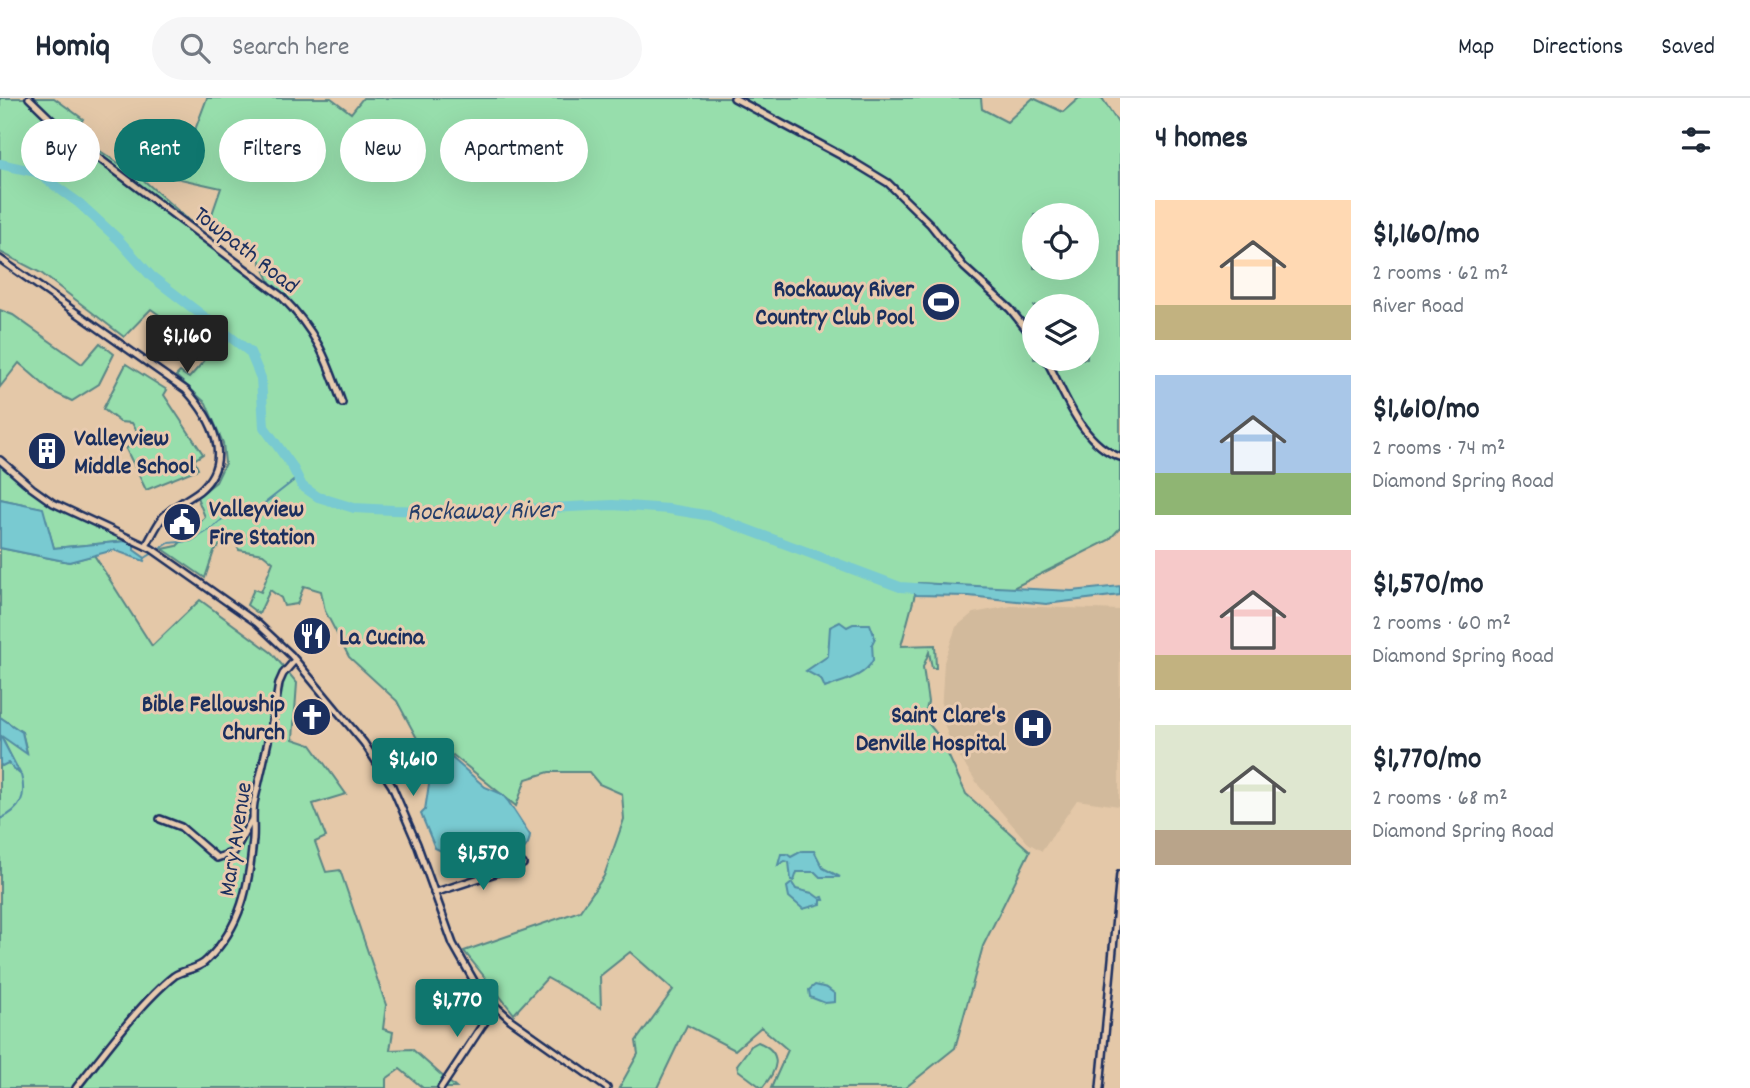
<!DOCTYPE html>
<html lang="en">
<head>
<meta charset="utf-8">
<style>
  :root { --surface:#fff; --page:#f6f6f7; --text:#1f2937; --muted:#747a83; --line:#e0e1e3; --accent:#0f766e }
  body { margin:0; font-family:Dekko,sans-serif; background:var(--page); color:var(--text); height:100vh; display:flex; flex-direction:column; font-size:26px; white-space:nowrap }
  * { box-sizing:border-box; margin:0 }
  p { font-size:23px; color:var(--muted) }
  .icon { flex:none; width:38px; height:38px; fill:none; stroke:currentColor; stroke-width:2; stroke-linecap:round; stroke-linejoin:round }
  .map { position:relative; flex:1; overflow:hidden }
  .sheet { display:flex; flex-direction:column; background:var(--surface); width:630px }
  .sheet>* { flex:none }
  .hud { position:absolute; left:21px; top:21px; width:665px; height:63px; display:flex; gap:14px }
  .controls { position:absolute; left:1022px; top:105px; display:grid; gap:14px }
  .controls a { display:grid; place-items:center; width:77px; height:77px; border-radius:50%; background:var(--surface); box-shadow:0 7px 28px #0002; font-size:35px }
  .price { position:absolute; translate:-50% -60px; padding:0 16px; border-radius:7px; background:var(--accent); color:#fff; font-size:23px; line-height:46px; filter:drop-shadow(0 2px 4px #0008) }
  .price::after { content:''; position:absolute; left:50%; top:42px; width:21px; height:16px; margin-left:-10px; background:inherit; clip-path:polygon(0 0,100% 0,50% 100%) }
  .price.active { background:#222; color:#fff }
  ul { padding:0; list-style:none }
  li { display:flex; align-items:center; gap:21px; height:175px; padding:0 35px }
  li span { display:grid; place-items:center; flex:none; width:196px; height:140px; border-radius:0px; color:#555 }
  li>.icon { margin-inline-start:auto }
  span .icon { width:84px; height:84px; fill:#fffc; stroke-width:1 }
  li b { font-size:30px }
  h2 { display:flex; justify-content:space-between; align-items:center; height:84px; padding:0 35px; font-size:30px }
  .tag { padding:0 24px; border-radius:32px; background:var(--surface); box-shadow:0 7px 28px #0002; font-size:24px; line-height:63px }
  .tag.active { background:var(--accent); color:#fff }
  header { display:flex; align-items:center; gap:42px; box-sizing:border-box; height:98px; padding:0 35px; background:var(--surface); border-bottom:2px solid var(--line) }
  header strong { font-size:33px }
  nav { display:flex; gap:38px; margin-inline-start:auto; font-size:24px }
  .search { width:490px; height:63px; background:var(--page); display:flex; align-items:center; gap:18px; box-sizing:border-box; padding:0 24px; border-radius:38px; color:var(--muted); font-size:26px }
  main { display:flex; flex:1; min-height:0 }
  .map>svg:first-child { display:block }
  .built { fill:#d2ba9c }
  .green { fill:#97deac; stroke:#598685; stroke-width:2; fill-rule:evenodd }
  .water { fill:#79cad1; stroke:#538ca3; stroke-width:2 }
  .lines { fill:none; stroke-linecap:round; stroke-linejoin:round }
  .stream { stroke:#538ca3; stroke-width:2 }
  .river { stroke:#79cad1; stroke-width:10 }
  .minor-casing { stroke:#1b2f5e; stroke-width:10 }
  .minor { stroke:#e8cbaf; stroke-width:5 }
  .labels { text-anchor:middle; stroke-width:6; stroke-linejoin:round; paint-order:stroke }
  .street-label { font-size:24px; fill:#1b2f5e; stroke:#e8cbaf }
  .poi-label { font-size:24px; font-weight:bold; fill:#1b2f5e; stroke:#e8cbaf; text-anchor:end }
  .water-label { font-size:26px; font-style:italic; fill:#243e6a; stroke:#e8cbaf }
</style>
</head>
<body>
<header>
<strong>Homiq</strong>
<div class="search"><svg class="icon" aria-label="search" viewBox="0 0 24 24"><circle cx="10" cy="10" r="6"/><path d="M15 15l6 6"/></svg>Search here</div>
<nav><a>Map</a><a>Directions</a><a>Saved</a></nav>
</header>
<main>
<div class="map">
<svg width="1120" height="990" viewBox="0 0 1120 990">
  <rect width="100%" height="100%" fill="#e4c8a8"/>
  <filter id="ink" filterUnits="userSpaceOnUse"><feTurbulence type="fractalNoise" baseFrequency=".0143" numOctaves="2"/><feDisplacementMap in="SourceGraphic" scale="14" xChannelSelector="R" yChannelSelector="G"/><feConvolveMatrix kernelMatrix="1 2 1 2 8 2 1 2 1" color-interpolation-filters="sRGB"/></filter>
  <g filter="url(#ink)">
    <!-- built -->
    <path class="built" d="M1011,508L1120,512L1119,708L1077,702L1042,753L1028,745L979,688L950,644L941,615L944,564L956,529L973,515Z"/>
    <!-- green -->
    <g class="green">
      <path d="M0,0H54L83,21L74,36L140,79L278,201L259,161L210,122L221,90L158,76C159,50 171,48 192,40L207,0H331L351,15L363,0H981L982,11L1007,24L1033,0L1063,14L1079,0H1102L1120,28V430L1109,442L1011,491L918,485L901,548L935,547L936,570H932L929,554L923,569L928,604L924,620L941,641L966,696L1030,753L983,848L955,950L905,990H771L788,952L761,929L735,952L687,927L657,990H619L638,956L636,943L673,892L630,854L600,878L601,910L547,880L514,916L464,853L580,813L604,778L624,721L622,696L599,686L589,674H549L526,681L516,708L453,657L442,666L420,646L397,603L349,559L325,513L321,493L304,488L297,506L284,508L281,500L270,492L259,516L247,507L254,491L261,494L273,464L263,456L239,452L231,436L214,453L205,480L163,451L177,448L205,419L197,399L216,384L225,365L223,345L206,305L176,278L180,274L189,280L204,263L191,240L151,211L124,239L41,175L0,154ZM1034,117H1087V170H1034ZM1034,208H1087V261H1034Z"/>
      <path d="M0,212L13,217L82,266L100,245L114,256L99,286L72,303L51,293L19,265L0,289Z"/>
      <path d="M126,266L167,292L164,297L203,356L194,362L198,371L146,392L126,351L139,337L132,325L120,324L103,311Z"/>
      <path d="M0,360L45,399L135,440L134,447L127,443L54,450L42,410L0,401Z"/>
      <path d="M0,450L69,464L94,457L152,548L200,502L272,555L297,585L293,641L311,647L346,696L313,706L326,739L315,744L326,774L340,772L386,907L383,931L393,934L390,952L412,951L456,990H423L400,971L386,981V990H0V666L2,668L8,664L19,675L0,636L27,654L22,634L0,619Z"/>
      <path d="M758,944C785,955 777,973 762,990L738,972L737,967L751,948Z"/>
    </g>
    <!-- water -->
    <g class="water">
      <path d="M0,401L43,410L54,450L127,443L134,447V452L145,460L144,463L114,452L69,464L0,450Z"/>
      <path d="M918,485L1072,493L1120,488V497L1046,506L969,498L915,497Z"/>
      <path d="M840,524L847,529L853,526H870L875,540L872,546L873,562C864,580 841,583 825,590L821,581L806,573L828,558L830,529Z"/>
      <path d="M0,619L22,634L27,656L0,637L21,677L8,665L2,668L0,666Z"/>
      <path d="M452,660L485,689L502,696L508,703L530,737C529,744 528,748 522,752C508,763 473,771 456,770L461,766L457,760L435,750L421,716L425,712L429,686Z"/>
      <path d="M802,753H814L823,770L840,779H820L815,774H797L794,783L791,782L789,764L785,763L778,767L781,756H787L791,759Z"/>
      <path d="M792,785L796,791L812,795L819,800L823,799L824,802H821V806L803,811L789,799L787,789Z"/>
      <path d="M815,887L827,890L835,896V904L825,905L810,899L809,892Z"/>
    </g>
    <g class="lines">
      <!-- stream -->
      <g class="stream">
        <path d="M158,452L169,445L191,443L211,431L230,415L256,412L297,380"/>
        <path d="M145,460L153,455"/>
        <path d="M0,721C21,712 27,698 21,677"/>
      </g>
      <!-- river -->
      <path class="river" d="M0,66L36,74L79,105L118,141L151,178L250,254L261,280L264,329L292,368L302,388L318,399L354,410L393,412L464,414L613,407L669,411L711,418L900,489L929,491"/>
      <!-- minor casing -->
      <g class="minor-casing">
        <g id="minor">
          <path d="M29,0L63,33L281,198C316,233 326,259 342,305"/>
          <path d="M734,0L855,65L888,85L930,126L964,169L1010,211L1034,241"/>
          <path d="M0,161L186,292C212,320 235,363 199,393C187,402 173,408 163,419C156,428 152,438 146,448"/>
          <path d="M1046,261C1064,294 1081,346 1120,359"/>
          <path d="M0,362L32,390L53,405L152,451L257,525L291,557L364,645L392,688L417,746L453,846L474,883L490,903L511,922L607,990"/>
          <path d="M160,721L181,729L217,760L234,754L251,723"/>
          <path d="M434,795L523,766"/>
          <path d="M76,990C103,956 141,904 174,878C184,871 198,872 207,862C242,828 249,787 253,741C254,728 252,717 254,705C263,665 273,626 279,585L283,576L295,562"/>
          <path d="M441,990L482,928L496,909"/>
          <path d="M1100,990L1120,776"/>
        </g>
      </g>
      <!-- minor -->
      <use href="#minor" class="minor"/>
    </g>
  </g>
  <!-- icons -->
  <defs>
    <g id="stadium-disc" transform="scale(2.0125)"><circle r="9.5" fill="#1b2f5e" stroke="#e8cbaf"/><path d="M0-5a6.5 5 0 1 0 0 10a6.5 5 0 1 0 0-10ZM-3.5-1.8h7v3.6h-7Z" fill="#fff"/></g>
    <g id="building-disc" transform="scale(2.0125)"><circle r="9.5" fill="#1b2f5e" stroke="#e8cbaf"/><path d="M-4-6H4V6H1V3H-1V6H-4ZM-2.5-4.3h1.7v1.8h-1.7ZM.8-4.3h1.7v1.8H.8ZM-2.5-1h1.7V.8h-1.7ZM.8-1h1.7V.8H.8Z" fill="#fff"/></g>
    <g id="civic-disc" transform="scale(2.0125)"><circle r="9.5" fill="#1b2f5e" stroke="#e8cbaf"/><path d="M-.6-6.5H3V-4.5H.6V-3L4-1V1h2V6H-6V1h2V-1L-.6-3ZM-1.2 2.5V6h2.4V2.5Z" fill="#fff"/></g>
    <g id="restaurant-disc" transform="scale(2.0125)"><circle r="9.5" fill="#1b2f5e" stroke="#e8cbaf"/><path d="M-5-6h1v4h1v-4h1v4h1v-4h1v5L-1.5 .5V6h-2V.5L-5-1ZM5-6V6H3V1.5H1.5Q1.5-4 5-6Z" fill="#fff"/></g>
    <g id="church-disc" transform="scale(2.0125)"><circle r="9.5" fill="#1b2f5e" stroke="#e8cbaf"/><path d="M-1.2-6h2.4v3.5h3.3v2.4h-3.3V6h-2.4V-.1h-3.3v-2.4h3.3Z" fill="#fff"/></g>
    <g id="hospital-disc" transform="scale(2.0125)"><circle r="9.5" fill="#1b2f5e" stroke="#e8cbaf"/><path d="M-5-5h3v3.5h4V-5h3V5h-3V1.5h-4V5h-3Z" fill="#fff"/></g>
  </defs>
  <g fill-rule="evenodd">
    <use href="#stadium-disc" x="941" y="204"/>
    <use href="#building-disc" x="47" y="353"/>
    <use href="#civic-disc" x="182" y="424"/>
    <use href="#restaurant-disc" x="312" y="538"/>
    <use href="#church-disc" x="312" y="619"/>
    <use href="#hospital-disc" x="1033" y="630"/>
  </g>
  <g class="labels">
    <!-- street labels -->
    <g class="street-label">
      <text transform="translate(247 151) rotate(38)" y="8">Towpath Road</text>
      <text transform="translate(234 741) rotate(-81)" y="8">Mary Avenue</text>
    </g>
    <!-- poi labels -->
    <g class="poi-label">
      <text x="914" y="198">Rockaway River<tspan x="914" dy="28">Country Club Pool</tspan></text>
      <text x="74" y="347" text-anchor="start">Valleyview<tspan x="74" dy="28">Middle School</tspan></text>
      <text x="209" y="418" text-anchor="start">Valleyview<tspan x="209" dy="28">Fire Station</tspan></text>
      <text x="339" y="546" text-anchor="start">La Cucina</text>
      <text x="285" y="613">Bible Fellowship<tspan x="285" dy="28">Church</tspan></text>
      <text x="1006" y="624">Saint Clare's<tspan x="1006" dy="28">Denville Hospital</tspan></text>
    </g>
    <!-- water labels -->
    <g class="water-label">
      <text transform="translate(483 411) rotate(-1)" y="9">Rockaway River</text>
    </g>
  </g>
</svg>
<div class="controls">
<a><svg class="icon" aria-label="locate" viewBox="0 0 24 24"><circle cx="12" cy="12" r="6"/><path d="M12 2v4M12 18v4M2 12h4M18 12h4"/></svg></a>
<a><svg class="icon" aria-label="layers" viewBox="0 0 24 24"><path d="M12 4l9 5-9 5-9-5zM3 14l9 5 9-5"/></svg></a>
</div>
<b class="price active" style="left:187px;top:277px">$1,160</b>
<b class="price" style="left:413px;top:700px">$1,610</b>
<b class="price" style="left:483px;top:794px">$1,570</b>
<b class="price" style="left:457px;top:941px">$1,770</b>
<div class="hud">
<a class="tag">Buy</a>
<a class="tag active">Rent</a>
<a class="tag">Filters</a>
<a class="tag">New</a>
<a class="tag">Apartment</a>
</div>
</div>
<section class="sheet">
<h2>4 homes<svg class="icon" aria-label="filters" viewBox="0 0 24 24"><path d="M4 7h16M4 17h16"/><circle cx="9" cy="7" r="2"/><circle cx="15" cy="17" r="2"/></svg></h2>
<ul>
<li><span style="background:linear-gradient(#ffd9b3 75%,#c2b280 0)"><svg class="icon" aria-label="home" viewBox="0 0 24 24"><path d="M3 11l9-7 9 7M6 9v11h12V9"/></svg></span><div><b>$1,160/mo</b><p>2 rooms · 62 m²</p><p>River Road</p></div></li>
<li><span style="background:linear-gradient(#a9c7e8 70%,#8fb573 0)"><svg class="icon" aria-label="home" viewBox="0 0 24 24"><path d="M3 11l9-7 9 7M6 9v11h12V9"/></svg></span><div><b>$1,610/mo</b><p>2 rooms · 74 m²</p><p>Diamond Spring Road</p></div></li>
<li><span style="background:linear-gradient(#f6c9c9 75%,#c2b280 0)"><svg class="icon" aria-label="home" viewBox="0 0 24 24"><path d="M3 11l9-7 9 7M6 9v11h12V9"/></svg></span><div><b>$1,570/mo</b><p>2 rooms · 60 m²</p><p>Diamond Spring Road</p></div></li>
<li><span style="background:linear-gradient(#dfe7d0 75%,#b9a48a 0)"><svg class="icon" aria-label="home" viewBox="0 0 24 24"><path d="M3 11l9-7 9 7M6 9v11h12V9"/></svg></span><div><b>$1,770/mo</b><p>2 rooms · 68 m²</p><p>Diamond Spring Road</p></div></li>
</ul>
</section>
</main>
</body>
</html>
